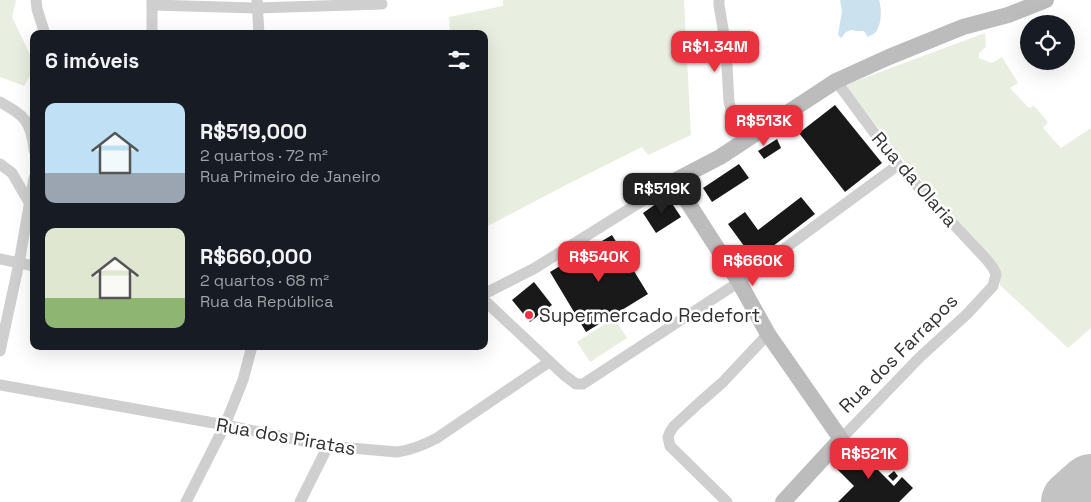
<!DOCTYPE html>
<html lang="pt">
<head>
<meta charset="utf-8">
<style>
  :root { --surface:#171b24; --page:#242831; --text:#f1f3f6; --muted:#9ea1a6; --accent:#ea323f }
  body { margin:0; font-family:"Space Grotesk",sans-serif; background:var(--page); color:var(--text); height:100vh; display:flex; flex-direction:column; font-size:19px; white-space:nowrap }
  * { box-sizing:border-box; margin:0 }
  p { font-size:16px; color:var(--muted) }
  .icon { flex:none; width:28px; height:28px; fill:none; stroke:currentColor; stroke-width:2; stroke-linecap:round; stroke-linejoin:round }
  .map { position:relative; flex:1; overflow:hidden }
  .drawer { position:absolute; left:30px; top:30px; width:458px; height:320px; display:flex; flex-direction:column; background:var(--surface); border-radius:10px; box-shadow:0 5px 20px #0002 }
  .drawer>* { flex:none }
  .controls { position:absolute; left:1020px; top:15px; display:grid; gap:10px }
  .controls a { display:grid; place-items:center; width:55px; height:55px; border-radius:50%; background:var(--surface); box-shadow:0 5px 20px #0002; font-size:25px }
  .price { position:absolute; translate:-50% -42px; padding:0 11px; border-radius:10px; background:var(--accent); color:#fff; font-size:16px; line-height:32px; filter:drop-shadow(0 1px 2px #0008) }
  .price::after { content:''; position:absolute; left:50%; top:30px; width:15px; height:11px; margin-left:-8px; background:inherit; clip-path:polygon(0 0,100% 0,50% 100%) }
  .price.active { background:#222; color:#fff }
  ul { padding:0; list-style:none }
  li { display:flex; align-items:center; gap:15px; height:125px; padding:0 15px }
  li span { display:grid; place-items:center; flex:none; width:140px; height:100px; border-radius:10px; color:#555 }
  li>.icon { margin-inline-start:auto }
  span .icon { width:60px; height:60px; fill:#fffc; stroke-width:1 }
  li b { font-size:21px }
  h2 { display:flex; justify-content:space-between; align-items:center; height:60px; padding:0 15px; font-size:21px }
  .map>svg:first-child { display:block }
  .green { fill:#e8eee0 }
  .water { fill:#cce1ee }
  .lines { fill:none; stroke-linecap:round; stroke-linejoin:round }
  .runway { stroke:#c3c3c3; stroke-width:64 }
  .building { fill:#191919 }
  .street { stroke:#cfcfcf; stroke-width:11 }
  .secondary { stroke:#bcbcbc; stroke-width:16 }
  .poi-dot { fill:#ea323f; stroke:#fff; stroke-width:2 }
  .labels { text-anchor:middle; stroke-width:5; stroke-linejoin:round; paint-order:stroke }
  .street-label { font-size:19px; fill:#323232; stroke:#fff }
  .poi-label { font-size:19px; fill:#323232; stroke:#fff; text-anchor:start }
</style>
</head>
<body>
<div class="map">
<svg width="1091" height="502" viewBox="0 0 1091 502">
  <rect width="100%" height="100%" fill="#fff"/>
  <!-- green -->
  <g class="green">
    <path d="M0,0H16L12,17L34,63V69L24,86L0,77Z"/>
    <path d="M503,0H684L691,135L648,155L642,147L566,185L484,228V34H450L449,17L503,6Z"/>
    <path d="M985,33L986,47L979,53V58L992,63L1002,57L1018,83L1010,88L1029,108L1034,106L1048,122L1043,128L1061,148L1091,128V328L1068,348L1000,285V274L996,264L904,161L845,85Z"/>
    <path d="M614,318L627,338L590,362L577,342Z"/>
  </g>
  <!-- water -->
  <path class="water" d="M840,0H879C882,9 882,25 875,33C874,34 869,36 868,37L864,31H857L851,30L846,32L841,38L838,35L842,11Z"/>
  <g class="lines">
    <!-- runway -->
    <path class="runway" d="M1073,502L1091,486"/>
  </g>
  <!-- building -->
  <g class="building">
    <path d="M835,105L882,163L845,192L799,133Z"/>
    <path d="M777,139L781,148L764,159L758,151Z"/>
    <path d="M739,164L749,178L712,202L703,188Z"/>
    <path d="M667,196L681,217L656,233L643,213Z"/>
    <path d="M801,197L815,214L764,253L762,250L752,257L728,224L745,212L758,230Z"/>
    <path d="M612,235L648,294L586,332L550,272Z"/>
    <path d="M534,282L552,305L530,322L512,300Z"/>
    <path d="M856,444L877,465L875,467L894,486L902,477L913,488L899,502H838L854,486L834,466Z"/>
    <path d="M894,471L898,476L893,481L888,476Z"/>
  </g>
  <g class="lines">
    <!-- street -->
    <g class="street">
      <path d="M36,0L37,9L45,34"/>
      <path d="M719,0V5L726,47L729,102L731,110L748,138"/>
      <path d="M257,1L259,34"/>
      <path d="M152,5L257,8L382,4"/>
      <path d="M152,34V0"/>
      <path d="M836,81L898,165L987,260L993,268L996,274L993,286L967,314L919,358L841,439"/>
      <path d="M0,102C25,116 31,121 34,150"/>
      <path d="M0,164L12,173L30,204"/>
      <path d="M0,259L34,266"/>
      <path d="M484,294L535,268L674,181"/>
      <path d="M484,300L564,375L576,384H583L739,282L898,165"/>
      <path d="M0,351L19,263L34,178"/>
      <path d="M0,385L225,425L328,446L397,452C412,450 424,445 437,438L549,362"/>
      <path d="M186,502L225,425L243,380L252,346"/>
      <path d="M300,502L328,446"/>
      <path d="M727,502L670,446L668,437L670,432L674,426L699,403L723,382L768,334"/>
    </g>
    <!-- secondary -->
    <path class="secondary" d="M783,502L841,439L768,334L739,282L674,181L720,157L836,81L889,57L963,27L1008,15L1046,0"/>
  </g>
  <!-- markers -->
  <circle class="poi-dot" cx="529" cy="315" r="5"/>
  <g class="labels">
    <!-- street labels -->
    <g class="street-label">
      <text transform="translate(915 179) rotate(49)" y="7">Rua da Olaria</text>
      <text transform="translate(898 353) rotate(-45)" y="7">Rua dos Farrapos</text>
      <text transform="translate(286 436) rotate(10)" y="7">Rua dos Piratas</text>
    </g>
    <!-- poi labels -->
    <g class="poi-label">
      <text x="539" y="322">Supermercado Redefort</text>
    </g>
  </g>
</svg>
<div class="controls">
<a><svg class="icon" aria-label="locate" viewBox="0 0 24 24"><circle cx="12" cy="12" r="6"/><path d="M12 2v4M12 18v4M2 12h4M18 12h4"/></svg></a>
</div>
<b class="price" style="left:715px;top:73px">R$1.34M</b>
<b class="price" style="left:764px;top:147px">R$513K</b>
<b class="price active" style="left:662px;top:215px">R$519K</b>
<b class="price" style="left:599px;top:283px">R$540K</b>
<b class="price" style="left:753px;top:287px">R$660K</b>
<b class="price" style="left:869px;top:480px">R$521K</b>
<section class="drawer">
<h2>6 imóveis<svg class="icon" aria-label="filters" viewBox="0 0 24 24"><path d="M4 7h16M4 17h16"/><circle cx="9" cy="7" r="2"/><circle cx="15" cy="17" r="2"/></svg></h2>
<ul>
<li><span style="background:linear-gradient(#bfe0f5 70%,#9aa5b1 0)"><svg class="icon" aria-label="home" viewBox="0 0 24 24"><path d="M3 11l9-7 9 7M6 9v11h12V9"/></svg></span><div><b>R$519,000</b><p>2 quartos · 72 m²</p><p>Rua Primeiro de Janeiro</p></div></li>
<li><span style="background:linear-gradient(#dfe7d0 70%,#8fb573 0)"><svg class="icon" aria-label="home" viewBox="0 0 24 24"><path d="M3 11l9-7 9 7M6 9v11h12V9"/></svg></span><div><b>R$660,000</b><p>2 quartos · 68 m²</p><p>Rua da República</p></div></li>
</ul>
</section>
</div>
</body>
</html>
